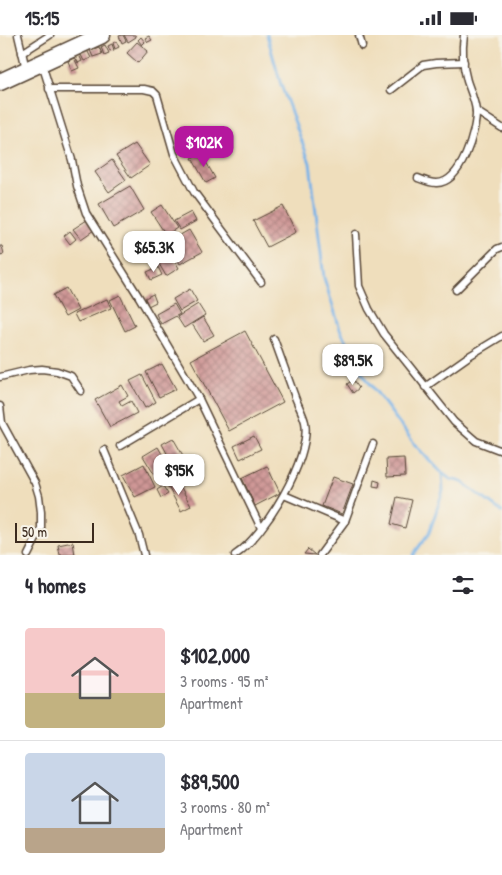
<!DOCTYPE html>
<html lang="en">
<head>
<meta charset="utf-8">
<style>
  :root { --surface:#fff; --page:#f7f7f7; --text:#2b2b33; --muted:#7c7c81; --line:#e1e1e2; --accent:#b5179e }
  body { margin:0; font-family:"Patrick Hand",sans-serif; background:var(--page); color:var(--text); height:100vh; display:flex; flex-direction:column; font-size:19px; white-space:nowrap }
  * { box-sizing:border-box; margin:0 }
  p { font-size:16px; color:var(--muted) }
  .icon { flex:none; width:28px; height:28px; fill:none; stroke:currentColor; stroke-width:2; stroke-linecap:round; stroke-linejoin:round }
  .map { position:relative; height:520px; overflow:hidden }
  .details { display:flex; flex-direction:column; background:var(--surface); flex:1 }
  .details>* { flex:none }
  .scale { position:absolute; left:15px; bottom:12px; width:79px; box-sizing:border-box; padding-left:5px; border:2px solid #3b2a1e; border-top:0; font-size:14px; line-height:18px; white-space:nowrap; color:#3b2a1e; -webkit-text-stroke:4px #f7f3e8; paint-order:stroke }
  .price { position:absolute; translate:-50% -42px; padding:0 11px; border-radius:10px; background:#fff; color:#222; font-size:16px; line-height:32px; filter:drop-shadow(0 1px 2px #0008) }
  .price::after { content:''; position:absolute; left:50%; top:30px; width:15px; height:11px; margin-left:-8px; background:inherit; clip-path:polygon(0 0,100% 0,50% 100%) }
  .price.selected { background:var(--accent); color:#fff }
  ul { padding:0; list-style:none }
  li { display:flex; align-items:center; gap:15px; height:125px; padding:0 25px }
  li+li { border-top:1px solid var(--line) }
  li span { display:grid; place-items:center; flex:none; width:140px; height:100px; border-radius:5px; color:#555 }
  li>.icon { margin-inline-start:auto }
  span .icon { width:60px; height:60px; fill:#fffc; stroke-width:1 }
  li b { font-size:21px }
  h2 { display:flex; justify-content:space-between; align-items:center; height:60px; padding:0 25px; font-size:21px }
  .status { display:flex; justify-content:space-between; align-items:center; height:35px; padding:0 25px; background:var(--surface); direction:ltr }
  .status svg { height:14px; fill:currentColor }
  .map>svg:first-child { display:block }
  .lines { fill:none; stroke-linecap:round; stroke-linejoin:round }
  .stream { stroke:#76b2e8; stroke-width:3 }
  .building { fill:url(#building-cross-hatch) }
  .service-casing { stroke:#564536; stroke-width:9 }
  .tertiary-casing { stroke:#564536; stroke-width:19 }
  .service { stroke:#fff; stroke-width:6 }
  .tertiary { stroke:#fff; stroke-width:16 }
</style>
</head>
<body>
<div class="status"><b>15:15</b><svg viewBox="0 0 49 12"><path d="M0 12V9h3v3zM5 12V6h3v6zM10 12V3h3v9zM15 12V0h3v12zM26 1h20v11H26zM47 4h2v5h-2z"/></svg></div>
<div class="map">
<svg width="502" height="520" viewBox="0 0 502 520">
  <defs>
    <pattern id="building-cross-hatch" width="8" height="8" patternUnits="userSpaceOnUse" patternTransform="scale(1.25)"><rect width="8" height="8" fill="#cf9796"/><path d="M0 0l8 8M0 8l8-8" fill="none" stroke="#a97b7a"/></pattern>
  </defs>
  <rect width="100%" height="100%" fill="#f7f3e8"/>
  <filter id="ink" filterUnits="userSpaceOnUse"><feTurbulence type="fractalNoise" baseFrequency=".02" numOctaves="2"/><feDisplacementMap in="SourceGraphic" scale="10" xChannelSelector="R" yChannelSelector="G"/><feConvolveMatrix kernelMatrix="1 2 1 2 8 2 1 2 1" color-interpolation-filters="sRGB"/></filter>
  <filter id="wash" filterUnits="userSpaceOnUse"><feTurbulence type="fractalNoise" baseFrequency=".0096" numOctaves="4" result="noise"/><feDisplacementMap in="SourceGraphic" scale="20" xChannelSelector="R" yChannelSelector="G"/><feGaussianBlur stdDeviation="1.12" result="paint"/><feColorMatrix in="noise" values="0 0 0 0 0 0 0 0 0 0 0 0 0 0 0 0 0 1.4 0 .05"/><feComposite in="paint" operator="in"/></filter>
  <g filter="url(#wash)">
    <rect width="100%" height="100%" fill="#efdebc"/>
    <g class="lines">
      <!-- stream -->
      <g class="stream">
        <path d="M267,0L281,50L310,128L324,243L340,294L360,335L416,411L442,438L443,456L429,498L413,520"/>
        <path d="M442,438L450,444L462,447L502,477"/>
      </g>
    </g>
    <g id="blocks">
      <!-- building -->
      <g class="building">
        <path d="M123,0L126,6L122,8L119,1Z"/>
        <path d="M124,0H135L136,2L128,7Z"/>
        <path d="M149,1L152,5L148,7L145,3Z"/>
        <path d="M141,2L145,7L142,10L138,5Z"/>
        <path d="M116,6L119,12L115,14L113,8Z"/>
        <path d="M137,7L148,16L138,28L127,18Z"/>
        <path d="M112,9L114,15L110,16L108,11Z"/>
        <path d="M105,10L109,18L104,20L101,12Z"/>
        <path d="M99,12L102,19L93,22L90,15Z"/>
        <path d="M87,15L91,23L84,26L80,18Z"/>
        <path d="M79,20L82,26L78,28L75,21Z"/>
        <path d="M74,23L79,33L72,36L68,26Z"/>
        <path d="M135,109L150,130L131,143L116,121Z"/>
        <path d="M201,118L215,143L206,148L192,123Z"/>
        <path d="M112,125L126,145L109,157L95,137Z"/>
        <path d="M130,151L144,175L113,193L99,169Z"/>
        <path d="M162,170L177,193L166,200L151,177Z"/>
        <path d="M283,171L296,197L267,212L253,186Z"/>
        <path d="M191,177L196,186L180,195L174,186Z"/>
        <path d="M87,185L94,195L81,204L73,194Z"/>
        <path d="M189,195L202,217L180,229L168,207Z"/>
        <path d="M70,196L76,204L70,209L64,201Z"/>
        <path d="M164,207L179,233L166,241L151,215Z"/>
        <path d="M0,211H2L4,219L0,220Z"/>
        <path d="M158,232L162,240L151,245L147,237Z"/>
        <path d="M66,253L78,275L65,282L53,260Z"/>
        <path d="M190,254L197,266L180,276L173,264Z"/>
        <path d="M153,259L156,267L148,271L145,263Z"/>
        <path d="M120,260L135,291L125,296L110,265Z"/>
        <path d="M107,264L111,273L78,287L74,279Z"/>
        <path d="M174,269L180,279L161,289L156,279Z"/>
        <path d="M198,269L205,280L184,293L177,282Z"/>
        <path d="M203,282L214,300L203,306L192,289Z"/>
        <path d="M245,296L283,367L229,396L191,325Z"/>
        <path d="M162,329L176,354L159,362L146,337Z"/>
        <path d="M142,340L156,367L145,373L130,346Z"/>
        <path d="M353,345L359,353L353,358L347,349Z"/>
        <path d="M122,350L128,361L119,366L122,371L131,366L137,378L110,392L95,365Z"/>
        <path d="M254,401L261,414L240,424L234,411Z"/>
        <path d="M173,403L189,431L177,437L162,409Z"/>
        <path d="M158,412L174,440L160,449L143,421Z"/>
        <path d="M404,423L405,441L387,442L386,424Z"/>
        <path d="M144,429L155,452L135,462L123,440Z"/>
        <path d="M267,431L280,458L255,471L242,443Z"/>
        <path d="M333,442L353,449L342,479L322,471Z"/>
        <path d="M177,445L191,471L181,476L167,450Z"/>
        <path d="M374,445L380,447L379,452L373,451Z"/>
        <path d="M163,451L168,459L161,463L157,455Z"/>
        <path d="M397,462L412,465L405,493L391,489Z"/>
        <path d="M73,507L75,520H60L58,510Z"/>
        <path d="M308,514L315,520L304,519Z"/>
      </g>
    </g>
  </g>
  <g filter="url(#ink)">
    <use href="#blocks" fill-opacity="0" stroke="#564536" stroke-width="1"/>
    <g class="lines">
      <!-- service casing -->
      <g class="service-casing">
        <g id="service">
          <path d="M18,0L26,34"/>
          <path d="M359,0L362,11"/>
          <path d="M22,18L50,0"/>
          <path d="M42,29L72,125L77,151L86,178L139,262L199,364L261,493"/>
          <path d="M49,54H144L153,56L157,60L174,119L194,157L261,247"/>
          <path d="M391,55L423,30L436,28L464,27"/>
          <path d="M476,76L502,93"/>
          <path d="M418,143C423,145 430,148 436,148C461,149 477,95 476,76C475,66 470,55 467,46C463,32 462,14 464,0"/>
          <path d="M356,199L359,251L369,274L384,299L454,387L476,406L502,416"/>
          <path d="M456,255L497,214L502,212"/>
          <path d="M0,342L29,335L42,334L57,336L71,341L81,356"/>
          <path d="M425,352L469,321L502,301"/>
          <path d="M0,371L2,388L35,448L39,461L41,477V494L28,520"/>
          <path d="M120,411L199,364"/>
          <path d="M104,415L139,500L144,520"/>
          <path d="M284,460L345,486"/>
          <path d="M235,520C264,501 312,423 305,387C303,379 298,370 295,362C288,343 281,323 274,304"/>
          <path d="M320,520L345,486L373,409"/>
        </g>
      </g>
      <!-- tertiary casing -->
      <g class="tertiary-casing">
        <path id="tertiary" d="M0,47L102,0"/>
      </g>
      <!-- service -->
      <use href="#service" class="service"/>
      <!-- tertiary -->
      <use href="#tertiary" class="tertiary"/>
    </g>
  </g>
</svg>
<div class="scale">50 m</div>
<b class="price selected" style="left:204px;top:133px">$102K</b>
<b class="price" style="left:154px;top:238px">$65.3K</b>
<b class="price" style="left:353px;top:351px">$89.5K</b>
<b class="price" style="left:179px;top:461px">$95K</b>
</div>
<section class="details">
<h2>4 homes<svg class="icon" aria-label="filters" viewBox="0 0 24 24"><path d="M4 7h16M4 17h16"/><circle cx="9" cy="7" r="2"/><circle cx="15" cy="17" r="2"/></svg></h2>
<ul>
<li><span style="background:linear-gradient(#f6c9c9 65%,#c2b280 0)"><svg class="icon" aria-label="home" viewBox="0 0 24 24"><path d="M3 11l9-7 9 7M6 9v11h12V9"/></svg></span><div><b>$102,000</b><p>3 rooms · 95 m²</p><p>Apartment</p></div></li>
<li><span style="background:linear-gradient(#c9d6e8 75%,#b9a48a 0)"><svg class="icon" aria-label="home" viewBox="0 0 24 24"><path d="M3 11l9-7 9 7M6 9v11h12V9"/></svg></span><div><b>$89,500</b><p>3 rooms · 80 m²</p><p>Apartment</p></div></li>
</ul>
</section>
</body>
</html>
